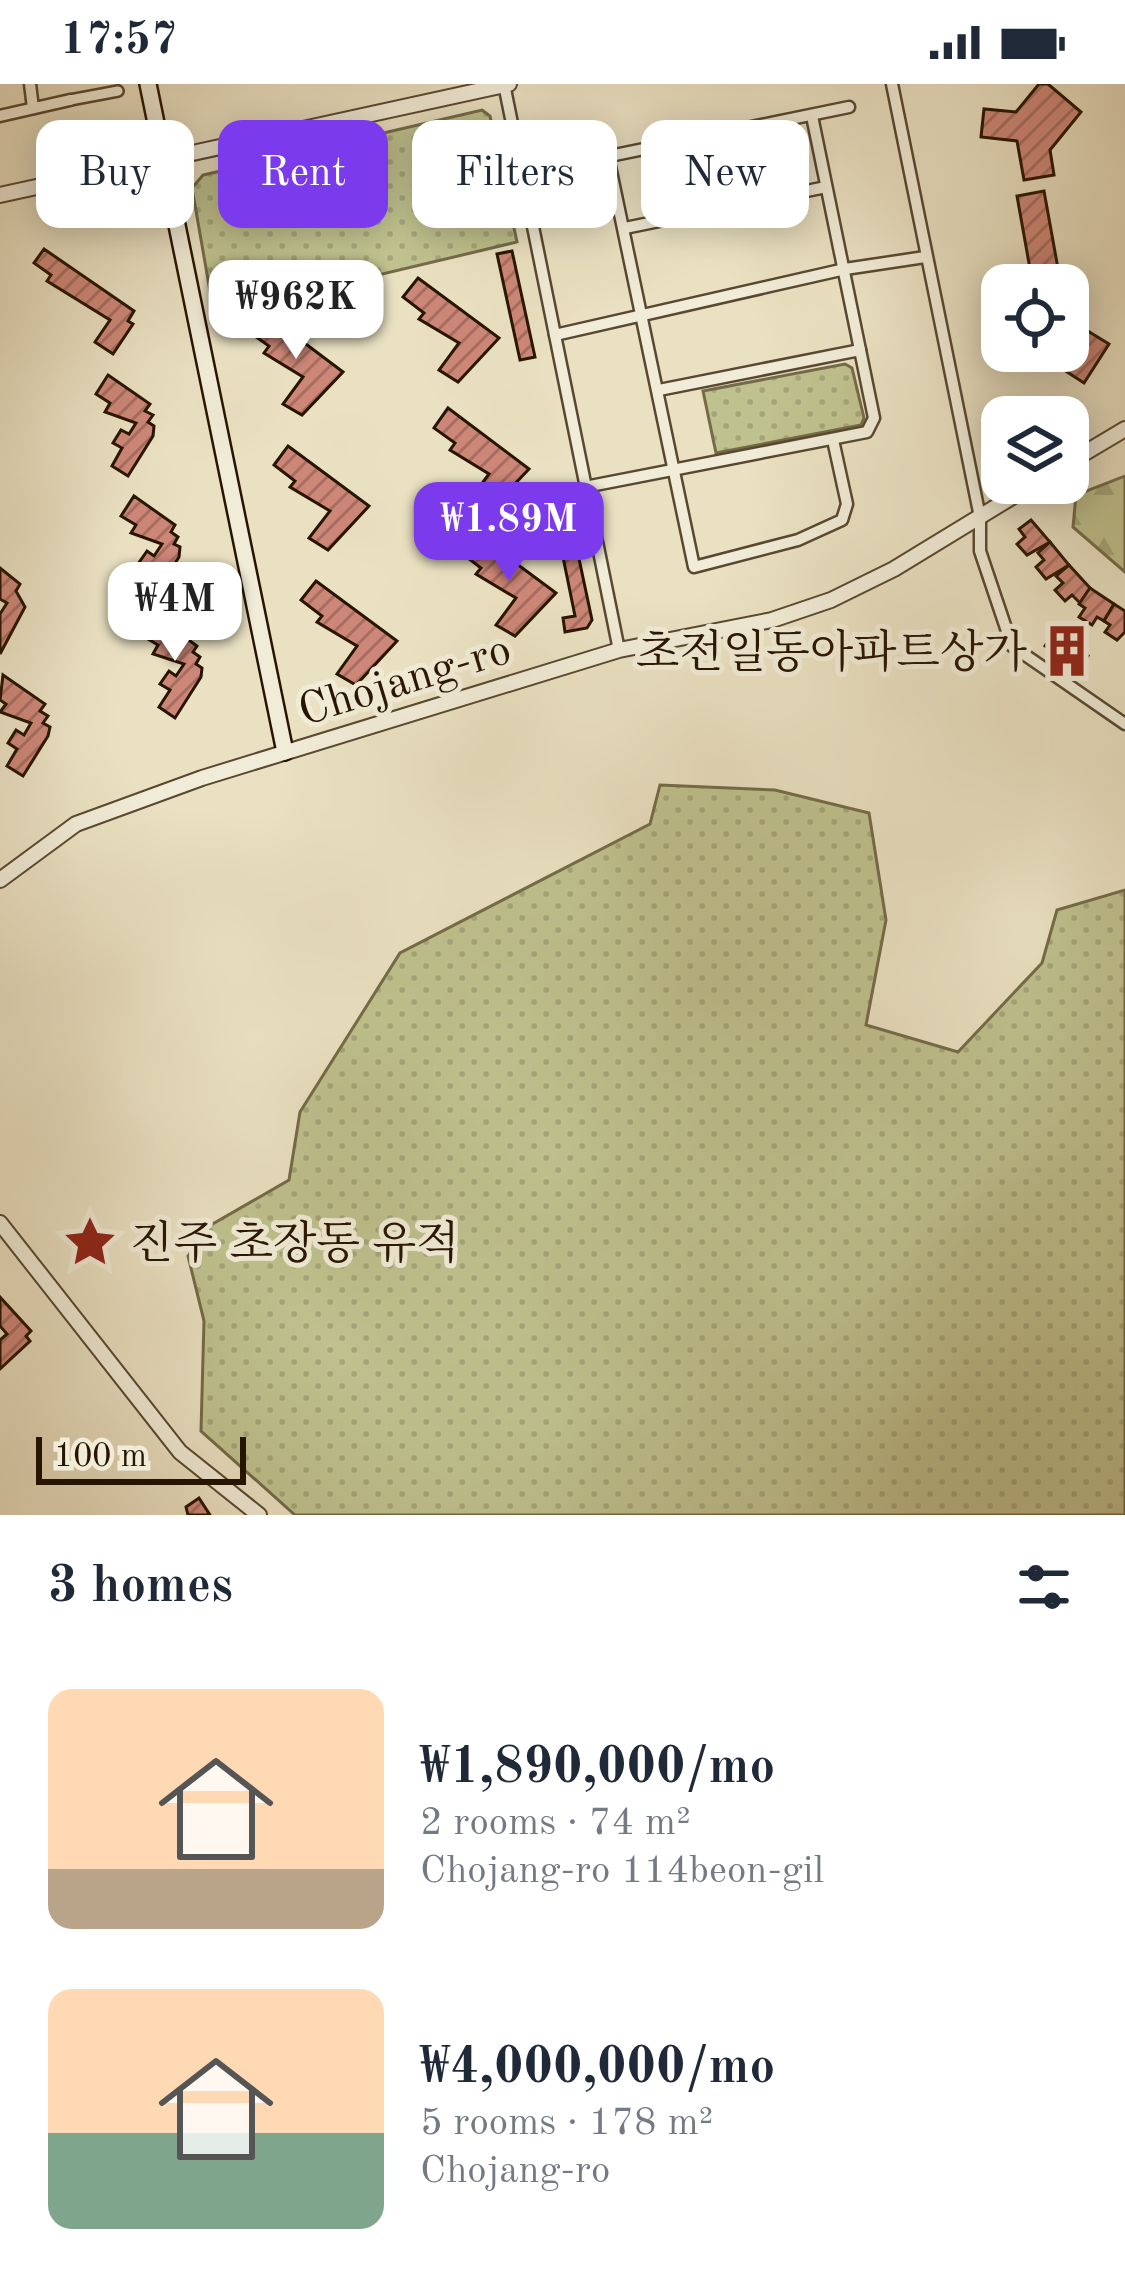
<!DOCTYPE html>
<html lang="en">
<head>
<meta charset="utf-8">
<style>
  :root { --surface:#fff; --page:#f2f2f3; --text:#1f2937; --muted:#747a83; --accent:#7c3aed }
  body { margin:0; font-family:"Old Standard TT","Noto Serif KR",serif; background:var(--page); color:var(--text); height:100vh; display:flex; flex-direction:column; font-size:45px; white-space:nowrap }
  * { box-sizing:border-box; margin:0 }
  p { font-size:39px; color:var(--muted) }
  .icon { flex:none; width:66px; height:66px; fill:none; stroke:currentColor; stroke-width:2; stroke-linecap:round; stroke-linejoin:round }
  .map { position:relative; height:1431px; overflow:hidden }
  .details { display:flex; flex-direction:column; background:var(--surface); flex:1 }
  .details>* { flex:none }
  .guide { position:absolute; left:36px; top:36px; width:1053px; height:108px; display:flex; gap:24px }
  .fabs { position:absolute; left:981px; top:180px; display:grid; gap:24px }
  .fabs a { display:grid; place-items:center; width:108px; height:108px; border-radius:24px; background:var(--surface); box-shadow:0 6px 30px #0003; font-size:60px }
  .scale { position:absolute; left:36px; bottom:30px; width:210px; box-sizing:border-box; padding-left:12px; border:6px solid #281501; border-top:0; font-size:33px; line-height:42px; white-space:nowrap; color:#281501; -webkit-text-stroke:9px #f1ecd7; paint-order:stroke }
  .price { position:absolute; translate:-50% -102px; padding:0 27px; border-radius:24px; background:#fff; color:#222; font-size:39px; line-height:78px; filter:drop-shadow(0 3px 6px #0008) }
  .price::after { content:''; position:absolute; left:50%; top:72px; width:36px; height:27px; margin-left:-18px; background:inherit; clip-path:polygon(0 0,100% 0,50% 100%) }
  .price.active { background:var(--accent); color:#fff }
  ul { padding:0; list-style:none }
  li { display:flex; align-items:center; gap:36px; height:300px; padding:0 48px }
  li span { display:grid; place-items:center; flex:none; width:336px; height:240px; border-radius:24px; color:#555 }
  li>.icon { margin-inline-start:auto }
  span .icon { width:144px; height:144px; fill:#fffc; stroke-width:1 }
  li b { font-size:51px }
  h2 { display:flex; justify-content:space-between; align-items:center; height:144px; padding:0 48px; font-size:51px }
  .chip { padding:0 42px; border-radius:24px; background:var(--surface); box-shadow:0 6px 30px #0003; font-size:42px; line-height:108px }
  .chip.active { background:var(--accent); color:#fff }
  .status { display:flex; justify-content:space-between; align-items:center; height:84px; padding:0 60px; background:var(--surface); direction:ltr }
  .status svg { height:33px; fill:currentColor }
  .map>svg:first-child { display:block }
  .forest { fill:url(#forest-firs); stroke:#746b48; stroke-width:3 }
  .park { fill:url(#park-dots); stroke:#746b48; stroke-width:3 }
  .building { fill:url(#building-hatch); stroke:#281501; stroke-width:3 }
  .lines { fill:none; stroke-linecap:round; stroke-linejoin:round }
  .pedestrian-casing { stroke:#584831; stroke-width:14 }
  .minor-casing { stroke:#584831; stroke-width:15 }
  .tertiary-casing { stroke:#584831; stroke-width:18 }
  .secondary-casing { stroke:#281501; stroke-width:20 }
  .pedestrian { stroke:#f1ecd7; stroke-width:9 }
  .minor { stroke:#f1ecd7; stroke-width:10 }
  .tertiary { stroke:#f1ecd7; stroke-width:14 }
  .secondary { stroke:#f1ecd7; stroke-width:15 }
  .labels { text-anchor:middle; stroke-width:10; stroke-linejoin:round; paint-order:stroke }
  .poi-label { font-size:45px; fill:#281501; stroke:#f1ecd7; text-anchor:end }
  .street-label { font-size:45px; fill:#281501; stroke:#f1ecd7 }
</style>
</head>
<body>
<div class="status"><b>17:57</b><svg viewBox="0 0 49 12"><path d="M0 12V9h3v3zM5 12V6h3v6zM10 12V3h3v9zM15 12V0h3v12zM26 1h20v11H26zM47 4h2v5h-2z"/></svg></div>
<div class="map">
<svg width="1125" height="1431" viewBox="0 0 1125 1431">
  <defs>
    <pattern id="forest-firs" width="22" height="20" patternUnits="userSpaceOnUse" patternTransform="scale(3)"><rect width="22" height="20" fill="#bfc18e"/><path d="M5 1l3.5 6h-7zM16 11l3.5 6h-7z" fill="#a4a579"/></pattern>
    <pattern id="park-dots" width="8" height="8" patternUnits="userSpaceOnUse" patternTransform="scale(3)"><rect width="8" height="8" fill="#bfc18e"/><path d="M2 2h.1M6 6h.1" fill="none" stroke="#a4a579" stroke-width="1.8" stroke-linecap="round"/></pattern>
    <pattern id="building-hatch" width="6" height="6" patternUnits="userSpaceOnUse" patternTransform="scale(3)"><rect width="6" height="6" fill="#cd8778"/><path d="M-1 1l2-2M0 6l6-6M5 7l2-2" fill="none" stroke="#a66d60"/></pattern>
  </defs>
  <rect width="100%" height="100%" fill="#eae1c2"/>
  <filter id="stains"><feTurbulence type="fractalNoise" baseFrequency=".00167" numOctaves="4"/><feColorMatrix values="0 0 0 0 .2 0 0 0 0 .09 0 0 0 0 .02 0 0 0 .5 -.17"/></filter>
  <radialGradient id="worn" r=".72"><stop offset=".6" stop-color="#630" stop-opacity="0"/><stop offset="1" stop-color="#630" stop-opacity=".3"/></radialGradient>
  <!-- forest -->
  <path class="forest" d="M1125,392V488L1073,443L1076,411Z"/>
  <!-- park -->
  <g class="park">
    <path d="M482,26L490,32L517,158L214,230L192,104L203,91Z"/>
    <path d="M845,280L852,284L864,334L861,341L716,369L703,307Z"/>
    <path d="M660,701L775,706L869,729L886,836L866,941L958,968L1042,879L1057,826L1125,806V1431H295L201,1347L204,1237L188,1172L211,1141L289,1096L300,1028L400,869L650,740Z"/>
  </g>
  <!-- building -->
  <g class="building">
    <path d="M1039,0H1048L1081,28L1050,66L1054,91L1024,96L1017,57L981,53L984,25L1016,28Z"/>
    <path d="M1044,107L1059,190L1032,196L1017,112Z"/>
    <path d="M44,165L134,227L128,237L133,240L113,270L95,258L110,236L47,197L51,191L34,179Z"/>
    <path d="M512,167L535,273L520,276L497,170Z"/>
    <path d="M418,194L499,254L458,298L439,286L459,259L419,235L424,229L403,213Z"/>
    <path d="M1068,206H1073V238L1109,260L1084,299L1047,275L1020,285L1014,267H1068Z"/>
    <path d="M262,227L343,288L302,331L283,320L303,293L264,269L269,262L248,247Z"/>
    <path d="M108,291L150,320L145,327L153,331L148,338L154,342L153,352L128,392L112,382L122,364L113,359L121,346L129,350L136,339L105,328L110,319L96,310Z"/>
    <path d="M448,324L529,385L488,428L469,417L489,390L450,366L455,359L434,344Z"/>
    <path d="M288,362L369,422L328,466L309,454L330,427L290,403L295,397L274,381Z"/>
    <path d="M134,412L175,441L171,448L178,453L174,460L180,463L179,473L153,513L137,503L148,486L138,480L147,467L154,472L162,460L131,449L136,441L121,432Z"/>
    <path d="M1031,436L1050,458L1027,471L1017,460L1025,453L1019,445Z"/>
    <path d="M475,449L556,509L515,552L496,541L516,514L476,490L481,484L460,468Z"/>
    <path d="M1050,458L1069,481L1046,495L1036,483L1044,476L1038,469Z"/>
    <path d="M578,470L592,536L587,544L565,548L563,534L575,532L563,473Z"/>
    <path d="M1069,481L1090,504L1080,519L1072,511L1065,517L1055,506L1063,499L1056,492Z"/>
    <path d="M0,484L20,500L16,507L25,523L0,570V530L7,519L0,515Z"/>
    <path d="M316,497L397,557L356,601L337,590L357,562L317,538L322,532L301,516Z"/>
    <path d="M1090,504L1114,520L1104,537L1097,533L1092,541L1079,533L1085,524L1079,520Z"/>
    <path d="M1114,520L1125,527V548L1117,556L1105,548L1110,541L1104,537Z"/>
    <path d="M156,532L197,562L193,568L200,573L196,580L202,584L201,593L175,634L159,623L170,606L160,600L169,587L176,592L184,580L153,570L158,561L143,552Z"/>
    <path d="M1055,548L1088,572L1079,586L1045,562Z"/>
    <path d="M3,591L45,620L40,627L48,632L43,639L50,643L48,652L23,692L7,682L17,665L8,659L16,646L24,651L31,639L0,628L6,620L0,616Z"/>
    <path d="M0,1213L31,1247L26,1252L30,1257L0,1285V1256L7,1250L0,1242Z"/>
    <path d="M199,1414L210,1431H188L186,1423Z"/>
  </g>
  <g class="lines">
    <!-- pedestrian casing -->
    <g class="pedestrian-casing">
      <path id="pedestrian" d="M70,16L118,7"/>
    </g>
    <!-- minor casing -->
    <g class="minor-casing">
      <g id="minor">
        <path d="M30,0L33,24"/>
        <path d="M504,0L619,566"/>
        <path d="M892,0L980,433V467L1012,562L1125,640"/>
        <path d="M0,32L70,16"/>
        <path d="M608,73L694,483L798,456L842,436L847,420L833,356"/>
        <path d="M522,90L849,23"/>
        <path d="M625,144L826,103"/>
        <path d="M555,251L845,185L925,173"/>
        <path d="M659,306L860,266"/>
        <path d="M585,403L867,348L874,334L812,32"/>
      </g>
    </g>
    <!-- tertiary casing -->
    <g class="tertiary-casing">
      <g id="tertiary">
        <path d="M0,111L509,0"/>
        <path d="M1068,379L1125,345"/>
        <path d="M0,796L76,740L202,694L619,566L772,536L831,516L894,485L1035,399"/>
        <path d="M0,1139L180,1368L259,1431"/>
      </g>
    </g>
    <!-- secondary casing -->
    <g class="secondary-casing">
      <path id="secondary" d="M148,0L285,668"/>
    </g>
    <!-- pedestrian -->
    <use href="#pedestrian" class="pedestrian"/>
    <!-- minor -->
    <use href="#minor" class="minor"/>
    <!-- tertiary -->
    <use href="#tertiary" class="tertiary"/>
    <!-- secondary -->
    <use href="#secondary" class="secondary"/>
  </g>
  <!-- icons -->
  <defs>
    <g id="building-bare" transform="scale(4.14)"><path d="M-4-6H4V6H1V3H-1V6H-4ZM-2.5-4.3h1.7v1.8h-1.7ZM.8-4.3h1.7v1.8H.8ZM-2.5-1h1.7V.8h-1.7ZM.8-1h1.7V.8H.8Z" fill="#8f2418" stroke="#f1ecd7" stroke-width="2.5" paint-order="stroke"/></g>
    <g id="sight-bare" transform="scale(4.14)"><path d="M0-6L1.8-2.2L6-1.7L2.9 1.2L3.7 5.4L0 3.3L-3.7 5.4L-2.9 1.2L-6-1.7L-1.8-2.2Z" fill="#8f2418" stroke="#f1ecd7" stroke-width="2.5" paint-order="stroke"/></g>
  </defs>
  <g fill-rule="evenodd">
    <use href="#building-bare" x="1067" y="567"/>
    <use href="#sight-bare" x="90" y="1158"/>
  </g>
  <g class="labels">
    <!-- poi labels -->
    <g class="poi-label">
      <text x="1027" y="583">초전일동아파트상가</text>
      <text x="130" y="1174" text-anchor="start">진주 초장동 유적</text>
    </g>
    <!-- street labels -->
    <g class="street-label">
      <text transform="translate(404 594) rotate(-17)" y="16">Chojang-ro</text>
    </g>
  </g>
  <rect width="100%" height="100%" filter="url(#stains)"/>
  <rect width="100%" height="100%" fill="url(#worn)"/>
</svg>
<div class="fabs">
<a><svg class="icon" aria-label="locate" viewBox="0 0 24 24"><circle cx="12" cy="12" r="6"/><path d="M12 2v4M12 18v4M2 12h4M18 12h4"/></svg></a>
<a><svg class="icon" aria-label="layers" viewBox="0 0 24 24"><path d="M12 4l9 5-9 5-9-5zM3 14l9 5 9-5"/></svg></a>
</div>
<div class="scale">100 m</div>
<b class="price" style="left:296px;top:278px">₩962K</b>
<b class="price active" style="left:509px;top:500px">₩1.89M</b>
<b class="price" style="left:175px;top:580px">₩4M</b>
<div class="guide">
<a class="chip">Buy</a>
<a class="chip active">Rent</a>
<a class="chip">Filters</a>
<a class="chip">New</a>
</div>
</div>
<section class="details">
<h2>3 homes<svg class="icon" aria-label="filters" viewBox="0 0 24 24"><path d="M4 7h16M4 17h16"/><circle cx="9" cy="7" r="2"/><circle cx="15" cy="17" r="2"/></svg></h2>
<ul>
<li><span style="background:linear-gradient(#ffd9b3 75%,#b9a48a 0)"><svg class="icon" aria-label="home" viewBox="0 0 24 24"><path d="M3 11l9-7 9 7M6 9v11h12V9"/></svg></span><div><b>₩1,890,000/mo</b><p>2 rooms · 74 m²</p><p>Chojang-ro 114beon-gil</p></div></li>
<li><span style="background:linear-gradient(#ffd9b3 60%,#7fa58c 0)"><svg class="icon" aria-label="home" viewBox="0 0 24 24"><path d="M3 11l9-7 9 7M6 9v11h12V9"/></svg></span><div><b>₩4,000,000/mo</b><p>5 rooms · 178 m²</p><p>Chojang-ro</p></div></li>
</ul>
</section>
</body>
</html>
